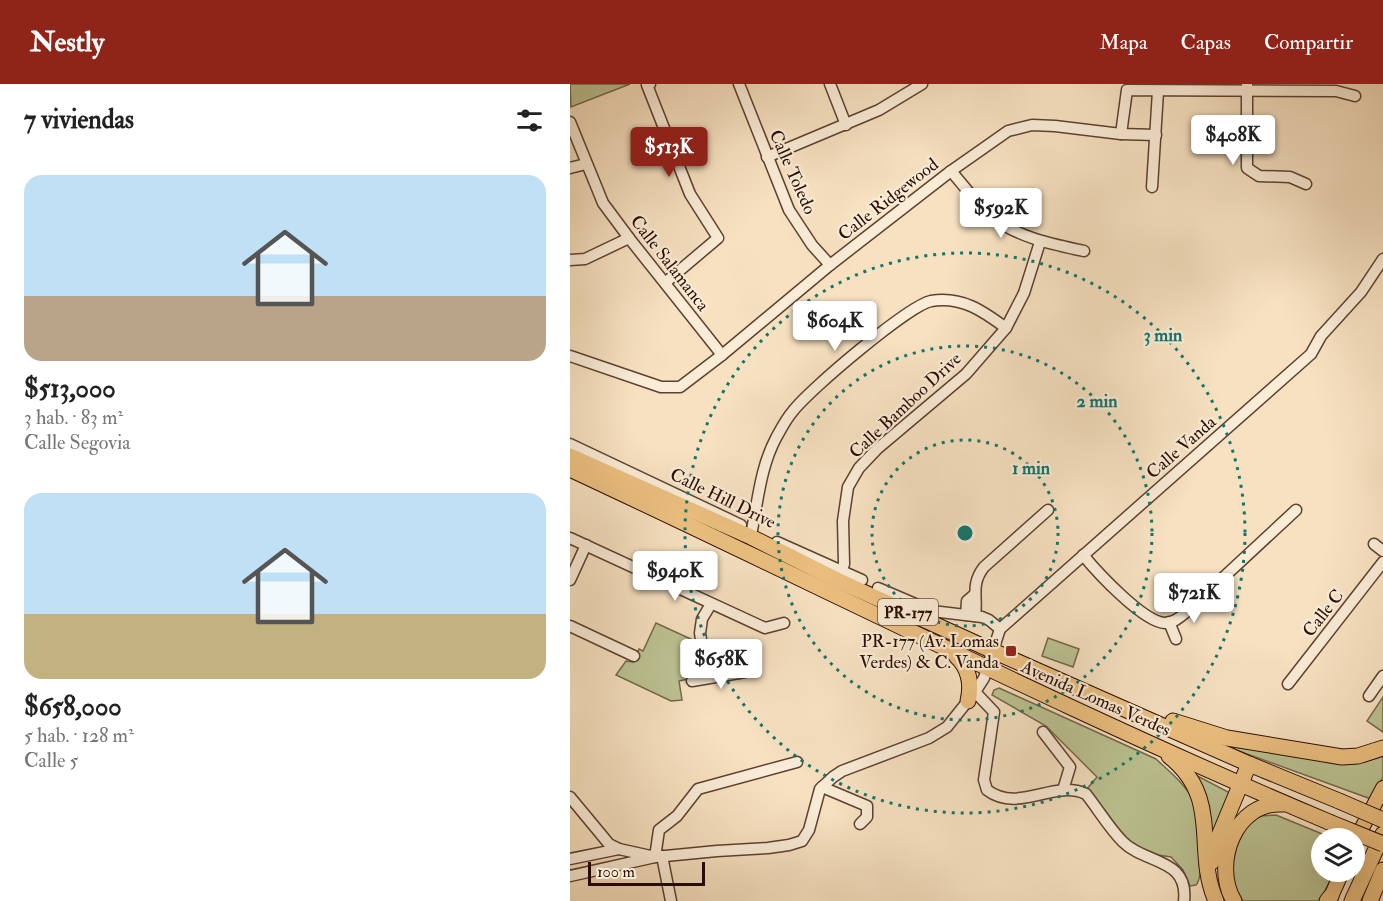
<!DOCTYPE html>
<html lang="es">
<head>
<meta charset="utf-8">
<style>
  :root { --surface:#fff; --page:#f2f2f2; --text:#222; --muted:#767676; --accent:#8f2418 }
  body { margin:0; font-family:"IM FELL Double Pica",serif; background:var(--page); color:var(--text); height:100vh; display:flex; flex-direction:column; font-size:22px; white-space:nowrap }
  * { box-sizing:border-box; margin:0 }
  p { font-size:20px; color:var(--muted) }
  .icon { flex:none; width:33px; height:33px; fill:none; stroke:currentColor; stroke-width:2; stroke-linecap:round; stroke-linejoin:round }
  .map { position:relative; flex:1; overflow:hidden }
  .panel { display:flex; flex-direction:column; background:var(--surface); width:570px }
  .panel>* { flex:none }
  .tools { position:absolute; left:741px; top:744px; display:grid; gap:12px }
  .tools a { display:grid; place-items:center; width:54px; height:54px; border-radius:50%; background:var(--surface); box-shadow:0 6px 24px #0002; font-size:30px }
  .scale { position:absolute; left:18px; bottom:15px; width:117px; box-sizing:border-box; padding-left:6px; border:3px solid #2a0c00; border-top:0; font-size:16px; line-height:21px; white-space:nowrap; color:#2a0c00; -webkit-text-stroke:4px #faecd7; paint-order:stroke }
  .price { position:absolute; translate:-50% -51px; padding:0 14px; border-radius:6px; background:#fff; color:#222; font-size:20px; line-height:39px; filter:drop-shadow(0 2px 3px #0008) }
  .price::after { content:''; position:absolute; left:50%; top:36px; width:18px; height:14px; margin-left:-9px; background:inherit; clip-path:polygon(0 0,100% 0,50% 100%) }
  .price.selected { background:var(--accent); color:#fff }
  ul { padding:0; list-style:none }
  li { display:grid; align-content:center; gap:12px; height:318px; padding:0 24px }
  li span { display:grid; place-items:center; height:186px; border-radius:18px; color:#555 }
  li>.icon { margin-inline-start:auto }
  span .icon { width:108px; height:108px; fill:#fffc; stroke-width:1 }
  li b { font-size:26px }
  h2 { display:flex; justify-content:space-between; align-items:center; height:72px; padding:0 24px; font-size:26px }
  header { display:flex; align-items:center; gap:36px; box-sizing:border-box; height:84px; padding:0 30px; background:var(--accent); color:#fff }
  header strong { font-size:28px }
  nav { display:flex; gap:33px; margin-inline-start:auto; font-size:21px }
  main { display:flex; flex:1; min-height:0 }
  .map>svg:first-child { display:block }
  .green { fill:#bcc393; stroke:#73684a; stroke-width:1.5 }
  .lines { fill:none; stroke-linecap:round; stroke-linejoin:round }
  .minor-casing { stroke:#5d4130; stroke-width:13 }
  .major-casing { stroke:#2a0c00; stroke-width:16 }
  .highway-casing { stroke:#2a0c00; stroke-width:17 }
  .minor { stroke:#faecd7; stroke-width:10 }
  .major { stroke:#ecc080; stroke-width:14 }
  .highway { stroke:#ecc080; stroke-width:15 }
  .highway-bridge-casing { stroke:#2a0c00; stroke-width:17; stroke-linecap:butt }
  .highway-bridge { stroke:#ecc080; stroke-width:15 }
  .ring { fill:none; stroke:#0f766e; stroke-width:3; stroke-dasharray:3 6 }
  .poi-dot { fill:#8f2418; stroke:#faecd7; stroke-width:2 }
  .labels { text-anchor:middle; stroke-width:4.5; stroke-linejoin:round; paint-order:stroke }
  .shield { fill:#faecd7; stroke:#684f40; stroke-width:1.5 }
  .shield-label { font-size:16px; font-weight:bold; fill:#2a0c00 }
  .street-label { font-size:18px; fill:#2a0c00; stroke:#faecd7 }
  .poi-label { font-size:18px; fill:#2a0c00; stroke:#faecd7; text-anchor:end }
  .centre { fill:#0f766e; stroke:#faecd7; stroke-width:3 }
  .ring-label { font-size:18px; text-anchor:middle; font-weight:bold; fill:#0f766e; stroke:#faecd7; stroke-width:4.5; stroke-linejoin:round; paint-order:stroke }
</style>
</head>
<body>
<header>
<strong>Nestly</strong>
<nav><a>Mapa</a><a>Capas</a><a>Compartir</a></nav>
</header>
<main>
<section class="panel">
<h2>7 viviendas<svg class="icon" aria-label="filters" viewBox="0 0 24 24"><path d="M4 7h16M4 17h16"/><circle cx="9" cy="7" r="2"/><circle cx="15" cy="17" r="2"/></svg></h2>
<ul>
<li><span style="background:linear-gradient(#bfe0f5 65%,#b9a48a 0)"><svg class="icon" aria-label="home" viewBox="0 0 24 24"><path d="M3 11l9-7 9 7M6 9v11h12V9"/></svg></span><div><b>$513,000</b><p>3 hab. · 83 m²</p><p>Calle Segovia</p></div></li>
<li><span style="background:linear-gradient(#bfe0f5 65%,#c2b280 0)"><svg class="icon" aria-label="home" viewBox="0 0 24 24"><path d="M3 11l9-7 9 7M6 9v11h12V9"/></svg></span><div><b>$658,000</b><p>5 hab. · 128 m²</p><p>Calle 5</p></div></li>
</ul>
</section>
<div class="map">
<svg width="813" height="817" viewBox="0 0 813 817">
  <rect width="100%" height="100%" fill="#f7e1c1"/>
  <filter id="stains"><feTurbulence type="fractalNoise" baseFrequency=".00333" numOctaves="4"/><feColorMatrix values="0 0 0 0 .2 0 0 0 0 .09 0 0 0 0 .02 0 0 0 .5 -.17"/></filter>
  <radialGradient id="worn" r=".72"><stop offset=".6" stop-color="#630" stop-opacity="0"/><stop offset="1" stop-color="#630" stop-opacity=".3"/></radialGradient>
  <!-- green -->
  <g class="green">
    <path d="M0,0H60L1,23Z"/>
    <path d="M86,539L123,556L127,587L118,589V595L109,597L112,616L101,617L46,591L56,577L63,578L69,565L73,567Z"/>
    <path d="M478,554L509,565L503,583L472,572Z"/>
    <path d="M429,604L586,675C600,688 615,700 624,717C631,730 635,791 626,801L620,802L613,786L601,773L588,771L569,764L554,752L515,707L527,693L476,642L422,611L424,606Z"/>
    <path d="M813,613V648L797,637Z"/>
    <path d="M647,659L728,673L813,668V693L801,715Z"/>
    <path d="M618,687L662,710L640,768Z"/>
    <path d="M706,731L762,754H752V788H764L753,811L748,817H673L664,801L661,785L671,745L689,732Z"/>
  </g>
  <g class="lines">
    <!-- minor casing -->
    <g class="minor-casing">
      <g id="minor">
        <path d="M80,0L77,1L120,110L148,154L96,198"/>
        <path d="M169,0L219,126L242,161L260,181"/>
        <path d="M260,0L276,41"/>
        <path d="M677,0V84L689,92L720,93L736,100"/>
        <path d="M0,38L33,119L59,154L152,271"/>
        <path d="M551,50L557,6L766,7L785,12"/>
        <path d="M197,73L309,26L352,0"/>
        <path d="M0,84L16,80"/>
        <path d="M381,87C394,102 407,120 422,133C449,154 482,160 514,167"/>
        <path d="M582,103L588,7"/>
        <path d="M0,176L15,175L59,154"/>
        <path d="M0,272L91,303H110L152,271L260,181L381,87L438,47L462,41L485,42L551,50L586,51"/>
        <path d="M0,360L171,441"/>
        <path d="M182,446C188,415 191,382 206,354C211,345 216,335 223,327C240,305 338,222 361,217C392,212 413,227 436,244"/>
        <path d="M0,454L195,544L214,539"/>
        <path d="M207,458L292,496"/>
        <path d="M804,460L813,467"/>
        <path d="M513,471C527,488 573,538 595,539C603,539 609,534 615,529L726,426"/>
        <path d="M271,488L274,480L273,437L278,403L289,384L307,365L396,290L436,244L454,209L470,158"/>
        <path d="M0,496L16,461"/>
        <path d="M308,504L362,527L412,533L419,536L430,545"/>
        <path d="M396,531L397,517L404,511"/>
        <path d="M405,532C408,513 400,501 414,483L478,426"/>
        <path d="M599,538L606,555"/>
        <path d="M0,542L64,572"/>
        <path d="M137,594L130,549L132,535L141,520"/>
        <path d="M122,597L175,588"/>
        <path d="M718,600L813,478"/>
        <path d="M405,608L424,628L414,696L417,706C449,730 483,695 516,710C528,725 539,744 553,758C575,780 619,774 614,817"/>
        <path d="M799,612L813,592"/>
        <path d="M473,648L500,683L493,706"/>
        <path d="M252,703L297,722V733L290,740"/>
        <path d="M0,713L39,760L49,765"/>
        <path d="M92,772L101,817"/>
        <path d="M0,775L49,765L85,773L147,767L198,764L219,761L232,757L239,746L250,705L263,693L272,687L359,654L377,643L405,608L414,594L430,545L741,270L751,252L791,208L813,175"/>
        <path d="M0,792L85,773L89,746L107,732L128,705L227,678"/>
      </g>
    </g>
    <!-- major casing -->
    <g class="major-casing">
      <g id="major">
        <path d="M784,759L813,704"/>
        <path d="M759,817L772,788"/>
      </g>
    </g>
    <!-- highway casing -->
    <g class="highway-casing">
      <g id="highway">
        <path d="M0,372L181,453L269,497L423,567L679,680L769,717"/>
        <path d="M0,385C253,503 502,630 759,738"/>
        <path d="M386,572C399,584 402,600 398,617"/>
        <path d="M603,637L657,654L772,673L788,672L813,664"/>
        <path d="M599,672C653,715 623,765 646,817"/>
        <path d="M642,778L646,759L679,680"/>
        <path d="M664,817C642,780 665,717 713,720"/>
        <path d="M757,817L761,812"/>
        <path d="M782,817L813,750"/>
        <path d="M800,817L813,786"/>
      </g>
    </g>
    <!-- minor -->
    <use href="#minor" class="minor"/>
    <!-- major -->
    <use href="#major" class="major"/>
    <!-- highway -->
    <use href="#highway" class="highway"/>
    <!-- highway-bridge casing -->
    <g class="highway-bridge-casing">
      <g id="highway-bridge">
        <path d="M769,717L813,736"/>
        <path d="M759,738L813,760"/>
      </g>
    </g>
    <!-- highway-bridge -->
    <use href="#highway-bridge" class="highway-bridge"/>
  </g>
  <!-- distance rings -->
  <g class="ring">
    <circle cx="395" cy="449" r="93"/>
    <circle cx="395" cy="449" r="187"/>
    <circle cx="395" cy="449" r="280"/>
  </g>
  <!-- markers -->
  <rect class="poi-dot" x="435" y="561" width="12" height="12" rx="3"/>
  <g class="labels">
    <!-- shield labels -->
    <rect class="shield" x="308" y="515" width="60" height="26" rx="4.5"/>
    <g class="shield-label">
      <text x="338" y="534">PR-177</text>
    </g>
    <!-- street labels -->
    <g class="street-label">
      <text transform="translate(223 88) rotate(66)" y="6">Calle Toledo</text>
      <text transform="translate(318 115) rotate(-38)" y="6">Calle Ridgewood</text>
      <text transform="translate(100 179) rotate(52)" y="6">Calle Salamanca</text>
      <text transform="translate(335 321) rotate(-43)" y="6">Calle Bamboo Drive</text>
      <text transform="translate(611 363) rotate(-41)" y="6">Calle Vanda</text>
      <text transform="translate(153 414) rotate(26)" y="6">Calle Hill Drive</text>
      <text transform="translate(753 529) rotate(-52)" y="6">Calle C</text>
      <text transform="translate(526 614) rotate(24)" y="6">Avenida Lomas Verdes</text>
    </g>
    <!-- poi labels -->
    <g class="poi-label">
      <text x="429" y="563">PR-177 (Av. Lomas<tspan x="429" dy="21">Verdes) &amp; C. Vanda</tspan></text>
    </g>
  </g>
  <circle cx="395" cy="449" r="9" class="centre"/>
  <g class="ring-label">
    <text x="593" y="257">3 min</text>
    <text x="527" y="323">2 min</text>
    <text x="461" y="390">1 min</text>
  </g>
  <rect width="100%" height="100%" filter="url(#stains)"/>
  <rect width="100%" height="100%" fill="url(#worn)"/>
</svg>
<div class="tools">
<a><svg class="icon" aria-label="layers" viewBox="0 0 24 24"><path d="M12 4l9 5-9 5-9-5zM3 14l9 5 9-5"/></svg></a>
</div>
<div class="scale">100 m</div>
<b class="price" style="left:663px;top:82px">$408K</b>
<b class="price selected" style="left:99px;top:94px">$513K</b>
<b class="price" style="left:431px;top:155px">$592K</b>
<b class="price" style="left:265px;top:268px">$604K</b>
<b class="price" style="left:105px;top:518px">$940K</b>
<b class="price" style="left:624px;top:540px">$721K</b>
<b class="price" style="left:151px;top:606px">$658K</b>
</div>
</main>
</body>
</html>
